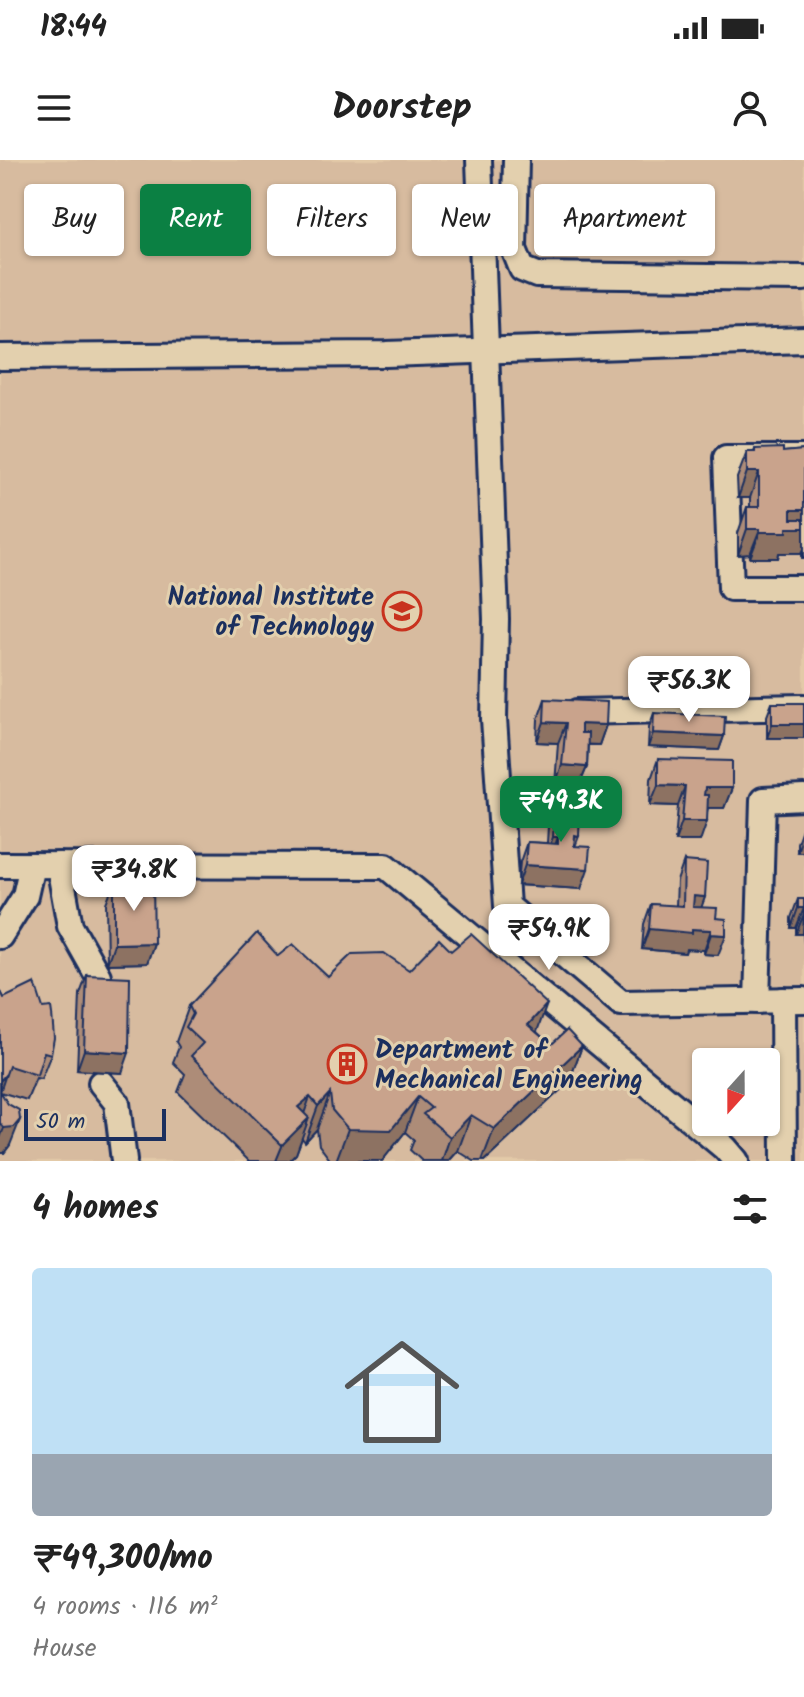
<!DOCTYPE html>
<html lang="en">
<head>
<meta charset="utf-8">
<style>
  :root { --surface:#fff; --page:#f6f6f6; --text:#222; --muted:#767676; --line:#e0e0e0; --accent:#0b8043 }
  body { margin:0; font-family:Kalam,sans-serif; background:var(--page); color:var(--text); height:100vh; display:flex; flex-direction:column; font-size:30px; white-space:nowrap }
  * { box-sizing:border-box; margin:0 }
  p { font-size:26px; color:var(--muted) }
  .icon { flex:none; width:44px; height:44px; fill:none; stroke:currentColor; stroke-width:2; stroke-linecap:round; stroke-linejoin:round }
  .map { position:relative; height:1001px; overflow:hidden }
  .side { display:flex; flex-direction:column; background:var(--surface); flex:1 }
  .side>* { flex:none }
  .banner { position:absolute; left:24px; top:24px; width:756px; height:72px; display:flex; gap:16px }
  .needle { width:52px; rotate:201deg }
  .tools { position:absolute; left:692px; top:888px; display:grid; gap:16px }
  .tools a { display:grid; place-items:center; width:88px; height:88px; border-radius:8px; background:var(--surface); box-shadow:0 2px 6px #0004; font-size:40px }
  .scale { position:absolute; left:24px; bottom:20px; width:142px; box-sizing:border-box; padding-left:8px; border:4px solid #1b2f5e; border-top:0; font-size:22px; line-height:28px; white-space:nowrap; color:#1b2f5e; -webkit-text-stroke:6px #e3d0ae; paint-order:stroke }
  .price { position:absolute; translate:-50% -68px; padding:0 18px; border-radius:16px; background:#fff; color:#222; font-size:26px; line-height:52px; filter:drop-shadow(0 2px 4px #0008) }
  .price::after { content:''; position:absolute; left:50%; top:48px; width:24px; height:18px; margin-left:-12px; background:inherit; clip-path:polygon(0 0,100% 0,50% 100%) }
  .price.selected { background:var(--accent); color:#fff }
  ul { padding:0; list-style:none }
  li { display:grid; align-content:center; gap:16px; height:424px; padding:0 32px }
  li+li { border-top:2px solid var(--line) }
  li span { display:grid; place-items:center; height:248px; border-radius:8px; color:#555 }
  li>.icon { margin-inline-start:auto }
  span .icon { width:144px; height:144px; fill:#fffc; stroke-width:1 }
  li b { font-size:34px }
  h2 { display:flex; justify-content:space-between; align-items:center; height:96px; padding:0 32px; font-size:34px }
  .pill { padding:0 28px; border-radius:8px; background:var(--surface); box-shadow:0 2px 6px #0004; font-size:28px; line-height:72px }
  .pill.selected { background:var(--accent); color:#fff }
  .status { display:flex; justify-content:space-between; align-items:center; height:56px; padding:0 40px; background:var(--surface); direction:ltr }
  .status svg { height:22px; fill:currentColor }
  header { display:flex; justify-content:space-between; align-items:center; height:104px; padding:0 32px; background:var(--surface); font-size:36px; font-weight:700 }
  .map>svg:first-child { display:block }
  .built { fill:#d7bb9f; fill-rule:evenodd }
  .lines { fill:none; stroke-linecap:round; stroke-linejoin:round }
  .minor-casing { stroke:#1b2f5e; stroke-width:30 }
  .minor { stroke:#e3d0ae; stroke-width:24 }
  .wall { fill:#ad8c78; stroke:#1b2f5e; stroke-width:2 }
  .shaded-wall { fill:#8d7262; stroke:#1b2f5e; stroke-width:2 }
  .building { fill:#c9a38c; stroke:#1b2f5e; stroke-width:2 }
  .labels { text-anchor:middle; stroke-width:6; stroke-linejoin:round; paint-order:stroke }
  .poi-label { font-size:26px; font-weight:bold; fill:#1b2f5e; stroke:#e3d0ae; text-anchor:end }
</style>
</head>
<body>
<div class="status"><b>18:44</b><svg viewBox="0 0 49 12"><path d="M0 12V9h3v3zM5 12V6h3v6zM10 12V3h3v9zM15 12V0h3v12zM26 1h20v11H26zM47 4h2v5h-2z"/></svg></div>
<header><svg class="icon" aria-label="menu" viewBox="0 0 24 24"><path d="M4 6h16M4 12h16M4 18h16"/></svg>Doorstep<svg class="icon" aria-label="person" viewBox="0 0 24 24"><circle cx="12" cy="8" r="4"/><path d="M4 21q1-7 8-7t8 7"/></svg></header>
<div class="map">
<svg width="804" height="1001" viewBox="0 0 804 1001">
  <rect width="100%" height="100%" fill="#e3caa8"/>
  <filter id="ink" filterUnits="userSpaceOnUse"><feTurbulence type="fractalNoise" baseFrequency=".0125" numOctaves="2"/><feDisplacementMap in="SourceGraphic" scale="16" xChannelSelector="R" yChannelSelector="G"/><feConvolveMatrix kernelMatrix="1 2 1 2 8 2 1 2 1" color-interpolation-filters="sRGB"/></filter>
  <g filter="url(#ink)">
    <!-- built -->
    <path class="built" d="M0,0H804V1001H0ZM706,902H766V962H706Z"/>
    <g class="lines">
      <!-- minor casing -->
      <g class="minor-casing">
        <g id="minor">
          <path d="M479,0L496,459L494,559L507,746L621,843L804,840"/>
          <path d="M516,0L514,89L522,109L537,115L804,118"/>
          <path d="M0,197L386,194L804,180"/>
          <path d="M804,298H726L731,428H804"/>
          <path d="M577,552L804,547"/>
          <path d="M0,705L386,706L725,988L736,1001"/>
          <path d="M59,705L70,766L98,816"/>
          <path d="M0,776L25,736L32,705"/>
          <path d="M783,840L784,1001"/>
          <path d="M757,841L763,640L804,638"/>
          <path d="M101,923L117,943L124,1001"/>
        </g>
      </g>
      <!-- minor -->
      <use href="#minor" class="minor"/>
    </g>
    <!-- wall -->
    <g class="wall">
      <path d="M755,289L783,292L804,290V398H802V393H779L778,398H750V394L738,395V373L747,347H750V338H738L737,318L747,292H754Z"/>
      <path d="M545,539L606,565L599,585H588L587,607L579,626L555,625L558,583L537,582L538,559Z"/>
      <path d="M772,543H804V578H767V556Z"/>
      <path d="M654,553L724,576L719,590L648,587L649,567Z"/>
      <path d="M658,599L732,628L724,648H708L700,681H675L678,646L650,645L651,619Z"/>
      <path d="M555,646L575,686L581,729L518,725L520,702L527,682L547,683L548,666Z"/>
      <path d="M804,663V692H797V683Z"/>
      <path d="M684,701L705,737L701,747L716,758L718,795L704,794V790L686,789L685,793L642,789L644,764L651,744L676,746L677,721Z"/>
      <path d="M114,723L154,783L147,803L107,804L106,743Z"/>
      <path d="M798,739H804V784L803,774H796V768H791V758Z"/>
      <path d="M278,796L328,817L409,810L537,872L551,885L582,886L569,922L485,1001H474L458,991L449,1001H422L410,990L414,980L405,972L382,1001H331L319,985L317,969L305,982L302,978L296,994L289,1001H249L178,932L185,914L173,902L179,887L176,882L189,846Z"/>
      <path d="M87,815L122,913L77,910L80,834Z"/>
      <path d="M0,830L4,838L51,894L41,919L36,918L27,940L0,932L10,985L4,993H0Z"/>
    </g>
    <!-- shaded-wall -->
    <g class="shaded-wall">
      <path d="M747,312H759L750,338H738Z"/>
      <path d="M791,350H804V389L802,393H779L778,398H750L760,372Z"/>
      <path d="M747,369H760L750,394L738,395Z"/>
      <path d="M544,562L566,563L558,583L537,582Z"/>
      <path d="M581,564L606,565L599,585L574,584Z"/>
      <path d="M772,564H804V578H767Z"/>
      <path d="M653,573L724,576L719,590L648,587Z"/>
      <path d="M562,605L587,607L579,626L555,625Z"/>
      <path d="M658,625L685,626L678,646L650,645Z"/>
      <path d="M705,628H732L724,648H697Z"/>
      <path d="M682,661H707L700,681H675Z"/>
      <path d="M804,672V692H797Z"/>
      <path d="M575,675L579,676L572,695Z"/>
      <path d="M553,677H558L551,697H546Z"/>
      <path d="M525,705L588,709L581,729L518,725Z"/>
      <path d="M694,736L705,737L698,757L686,756Z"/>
      <path d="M798,748H804L796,768H791Z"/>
      <path d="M804,754L803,774H796Z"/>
      <path d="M649,769H692L711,770L704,790L686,789L685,793L642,789Z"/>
      <path d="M711,774L726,775L718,795L704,794Z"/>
      <path d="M154,783L147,803L107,804L114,784Z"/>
      <path d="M547,844L534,880L528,865Z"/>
      <path d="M582,886L569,922L485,1001H482L494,969Z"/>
      <path d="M84,890L129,893L122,913L77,910Z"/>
      <path d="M6,914L0,932V921Z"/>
      <path d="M330,933L317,969L305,982L318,946Z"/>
      <path d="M310,937L299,968L309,958L296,994L289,1001H276L298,947Z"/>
      <path d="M418,937L405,972L382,1001H336L348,969Z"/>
      <path d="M471,955L458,991L449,1001H442L450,977Z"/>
      <path d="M20,960L10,985L4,993H0V978L4,968Z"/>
    </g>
    <!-- building -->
    <g class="building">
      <path d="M783,288V292L804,290V350H791V359H804V368H787V372H760V369H747V347H759V312H747V292H755V289Z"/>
      <path d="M545,539L607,542L606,565L581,564V573H588L587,607L562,605L566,563L544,562Z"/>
      <rect x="772" y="543" width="32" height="21"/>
      <path d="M654,553L725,556L724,576L653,573Z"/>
      <path d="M658,599L732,601V628H705L704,635H708L707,661H682L685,626L658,625Z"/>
      <path d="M555,646L580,648L579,676L575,675L574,686L590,687L588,709L525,705L527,682L558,684V677H553Z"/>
      <path d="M684,701L707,703L705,737L694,736L693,747L717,748L716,758L726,759V775L711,774V770L692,769V773L649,769L651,744L683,746Z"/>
      <path d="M114,723H153L154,783L114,784Z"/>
      <path d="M798,739H804V754V748H798Z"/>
      <path d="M257,773L278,796L293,784L328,817L352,794L384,793L409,810L439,779L451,791L471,774L547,844L528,865L551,885L567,870L582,886L494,969L471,955L450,977L423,954L431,948L418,937L391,970L348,969L332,950L330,933L318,946L310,937L298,947L309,958L282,985L191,896L203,883L186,867L193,854L189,846Z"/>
      <path d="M87,815L130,817L129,893L84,890Z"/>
      <path d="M35,823L43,848L51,847L52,854L54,878L51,894L44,892L37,915L9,906L6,914L0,921V830L4,838Z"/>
      <path d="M0,931L8,944L19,950L20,960L14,967L4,968L0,963Z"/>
    </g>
  </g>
  <!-- icons -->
  <defs>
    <g id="university-ring" transform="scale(2)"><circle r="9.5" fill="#e3d0ae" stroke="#c8321e" stroke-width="1.5"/><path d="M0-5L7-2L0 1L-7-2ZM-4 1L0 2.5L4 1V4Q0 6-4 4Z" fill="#c8321e"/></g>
    <g id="building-ring" transform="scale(2)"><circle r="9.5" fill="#e3d0ae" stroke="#c8321e" stroke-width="1.5"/><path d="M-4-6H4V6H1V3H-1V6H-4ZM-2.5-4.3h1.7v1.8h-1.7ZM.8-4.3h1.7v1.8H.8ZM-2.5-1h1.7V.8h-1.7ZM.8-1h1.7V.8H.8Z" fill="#c8321e"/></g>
  </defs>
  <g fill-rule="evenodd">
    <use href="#university-ring" x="402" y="451"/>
    <use href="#building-ring" x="347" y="904"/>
  </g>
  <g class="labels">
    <!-- poi labels -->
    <g class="poi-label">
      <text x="374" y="445">National Institute<tspan x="374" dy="30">of Technology</tspan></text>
      <text x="375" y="898" text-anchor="start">Department of<tspan x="375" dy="30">Mechanical Engineering</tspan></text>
    </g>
  </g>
</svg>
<div class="tools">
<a><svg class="needle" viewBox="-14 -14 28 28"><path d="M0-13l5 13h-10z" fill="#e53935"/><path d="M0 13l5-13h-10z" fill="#767676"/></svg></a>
</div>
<div class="scale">50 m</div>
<b class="price" style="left:689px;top:564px">₹56.3K</b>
<b class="price selected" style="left:561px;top:684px">₹49.3K</b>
<b class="price" style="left:134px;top:753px">₹34.8K</b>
<b class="price" style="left:549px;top:812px">₹54.9K</b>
<div class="banner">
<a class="pill">Buy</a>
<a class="pill selected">Rent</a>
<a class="pill">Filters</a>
<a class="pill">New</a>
<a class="pill">Apartment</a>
</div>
</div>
<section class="side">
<h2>4 homes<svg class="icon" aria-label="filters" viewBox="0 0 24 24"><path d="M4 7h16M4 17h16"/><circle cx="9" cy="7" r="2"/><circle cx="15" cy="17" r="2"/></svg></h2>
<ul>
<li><span style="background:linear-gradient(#bfe0f5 75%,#9aa5b1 0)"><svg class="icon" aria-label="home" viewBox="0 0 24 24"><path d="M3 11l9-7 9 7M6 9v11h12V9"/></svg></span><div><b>₹49,300/mo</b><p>4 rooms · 116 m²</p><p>House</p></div></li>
</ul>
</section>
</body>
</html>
